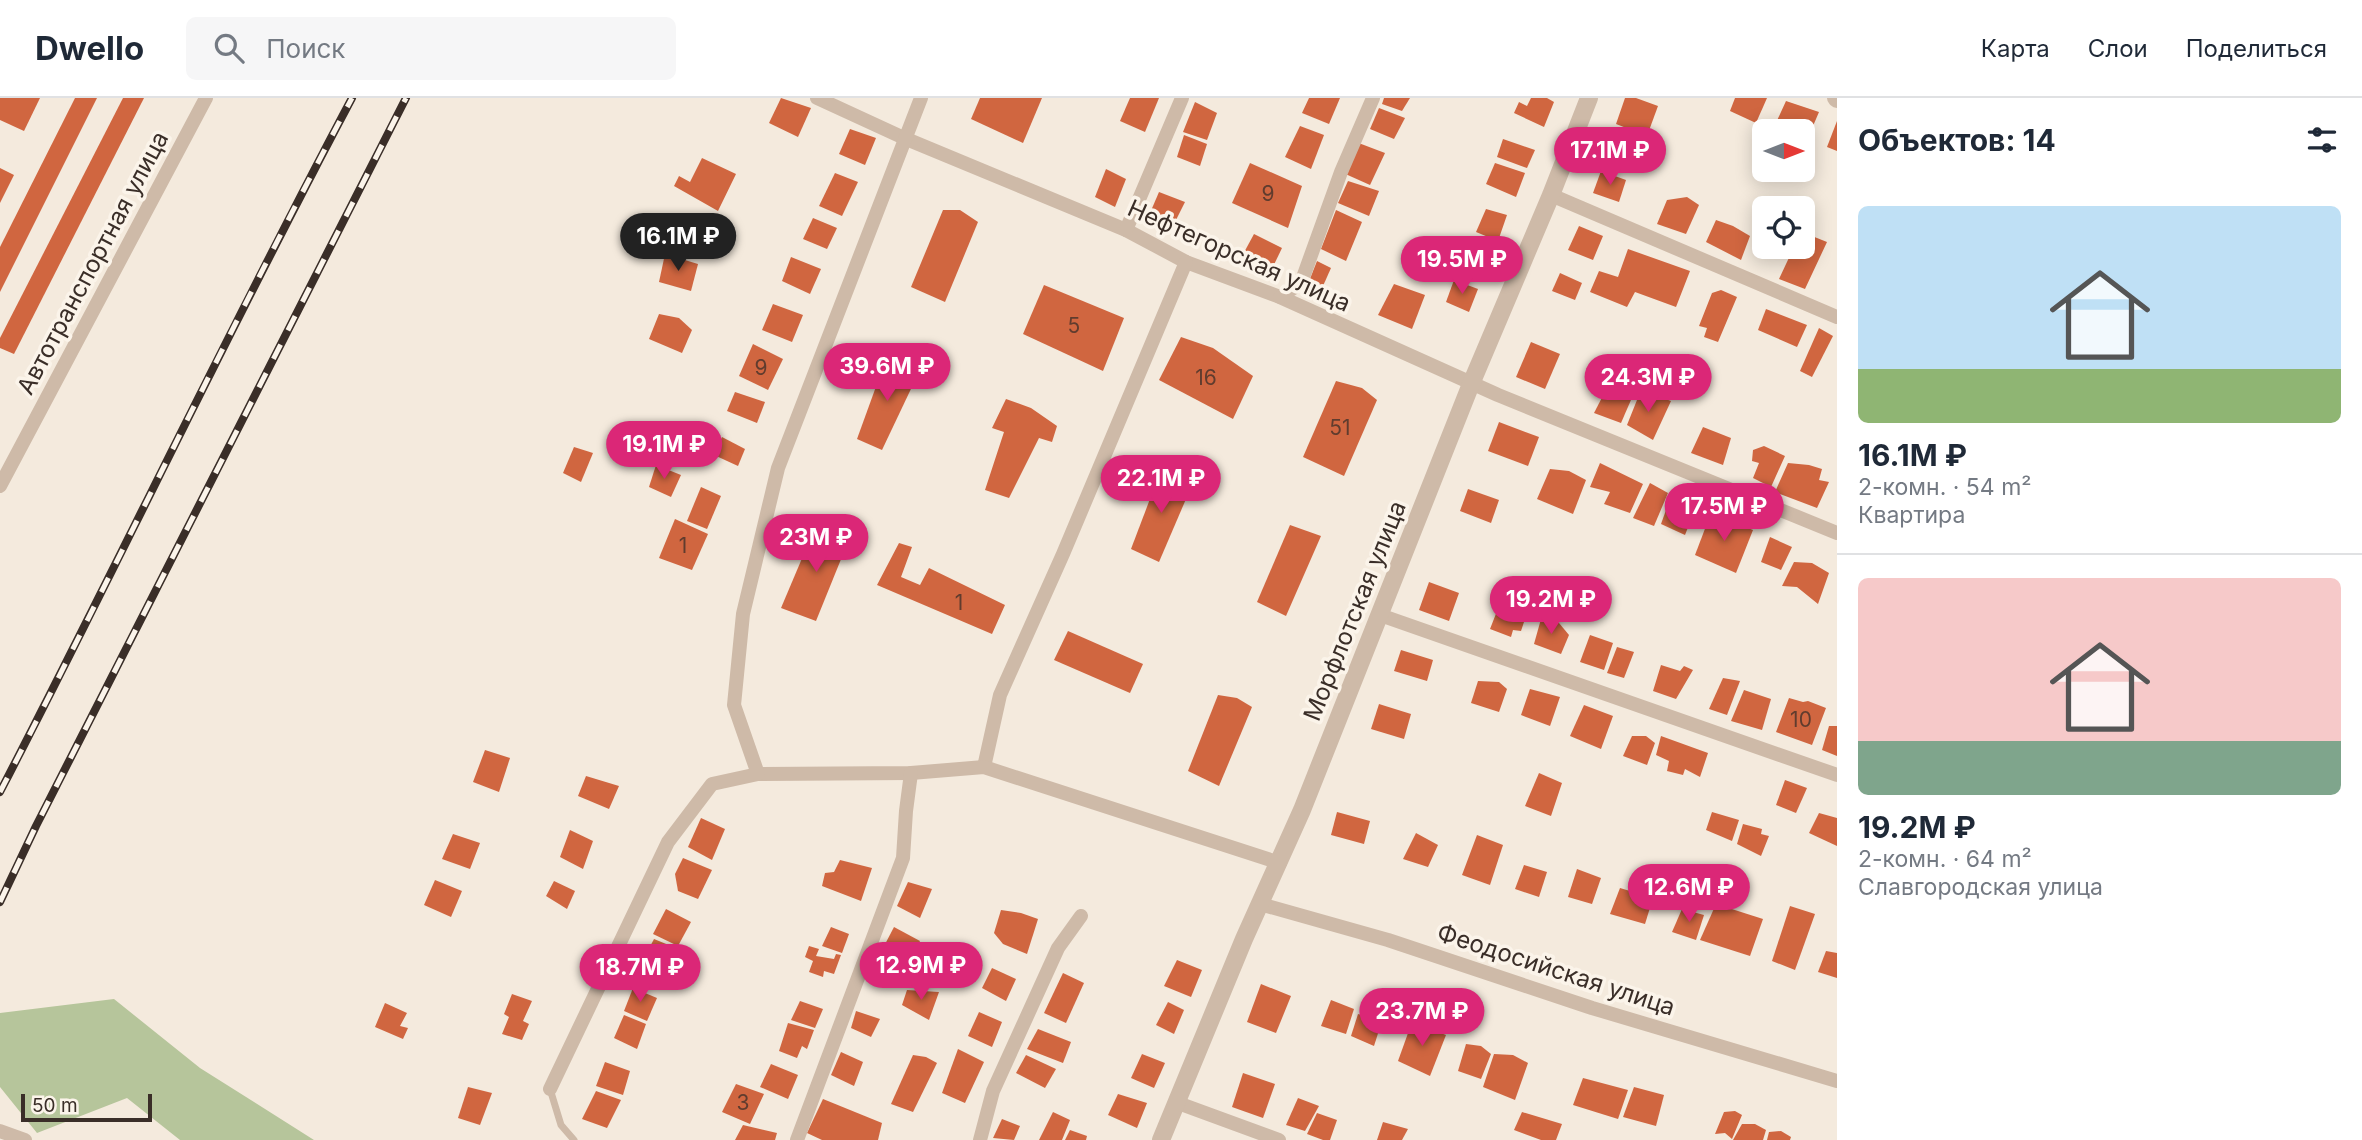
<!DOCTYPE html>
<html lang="ru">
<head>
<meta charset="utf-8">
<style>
  :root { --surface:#fff; --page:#f6f6f7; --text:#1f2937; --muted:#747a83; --line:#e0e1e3; --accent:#db2777 }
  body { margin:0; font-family:Inter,sans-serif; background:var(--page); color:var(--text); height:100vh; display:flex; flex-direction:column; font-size:26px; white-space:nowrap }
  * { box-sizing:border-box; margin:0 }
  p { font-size:23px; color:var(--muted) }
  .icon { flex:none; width:38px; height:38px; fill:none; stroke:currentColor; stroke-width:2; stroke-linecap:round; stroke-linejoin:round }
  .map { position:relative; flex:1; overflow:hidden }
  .drawer { display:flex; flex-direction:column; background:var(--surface); width:525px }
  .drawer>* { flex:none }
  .needle { width:46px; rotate:90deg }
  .controls { position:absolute; left:1752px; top:21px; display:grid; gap:14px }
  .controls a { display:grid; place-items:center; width:63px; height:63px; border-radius:10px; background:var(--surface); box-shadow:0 4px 18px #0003; font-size:35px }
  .scale { position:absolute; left:21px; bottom:18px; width:131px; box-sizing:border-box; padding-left:7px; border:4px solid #3a2e28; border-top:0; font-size:19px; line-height:24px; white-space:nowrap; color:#3a2e28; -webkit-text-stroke:5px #fbf4ea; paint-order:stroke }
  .price { position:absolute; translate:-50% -60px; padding:0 16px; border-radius:24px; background:var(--accent); color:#fff; font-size:23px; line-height:46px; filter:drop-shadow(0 2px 4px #0008) }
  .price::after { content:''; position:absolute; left:50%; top:42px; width:21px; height:16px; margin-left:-10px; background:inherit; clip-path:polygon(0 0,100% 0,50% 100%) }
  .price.on { background:#222; color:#fff }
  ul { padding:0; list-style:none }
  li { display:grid; align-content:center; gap:14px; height:371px; padding:0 21px }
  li+li { border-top:2px solid var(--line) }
  li span { display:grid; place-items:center; height:217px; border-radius:10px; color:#555 }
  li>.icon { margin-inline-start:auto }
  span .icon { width:126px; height:126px; fill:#fffc; stroke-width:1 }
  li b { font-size:30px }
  h2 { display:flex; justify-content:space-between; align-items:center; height:84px; padding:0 21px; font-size:30px }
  header { display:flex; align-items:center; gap:42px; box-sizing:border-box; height:98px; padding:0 35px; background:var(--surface); border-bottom:2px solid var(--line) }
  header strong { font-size:33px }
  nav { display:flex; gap:38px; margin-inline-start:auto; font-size:24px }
  .search { width:490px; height:63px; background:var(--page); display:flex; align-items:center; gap:18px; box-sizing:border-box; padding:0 24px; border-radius:10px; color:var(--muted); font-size:26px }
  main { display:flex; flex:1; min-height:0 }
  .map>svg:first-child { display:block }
  .green { fill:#b6c59b }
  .building { fill:#d06640 }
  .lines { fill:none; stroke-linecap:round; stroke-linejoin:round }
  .service { stroke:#cebaa8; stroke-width:7 }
  .minor { stroke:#cebaa8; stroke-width:14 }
  .tertiary { stroke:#cebaa8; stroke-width:18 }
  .rail-casing { stroke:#3a2e28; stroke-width:8 }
  .rail { stroke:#fbf4ea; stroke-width:5; stroke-dasharray:16; stroke-linecap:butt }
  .labels { text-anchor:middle; stroke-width:7; stroke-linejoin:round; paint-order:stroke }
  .number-label { font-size:21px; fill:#603c2e }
  .street-label { font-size:24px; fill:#3a2e28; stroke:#fbf4ea }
</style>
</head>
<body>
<header>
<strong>Dwello</strong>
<div class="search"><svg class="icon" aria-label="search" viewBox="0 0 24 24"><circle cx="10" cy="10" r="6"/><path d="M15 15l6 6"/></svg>Поиск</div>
<nav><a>Карта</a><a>Слои</a><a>Поделиться</a></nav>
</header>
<main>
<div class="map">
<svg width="1837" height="1042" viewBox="0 0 1837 1042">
  <rect width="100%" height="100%" fill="#f4eadd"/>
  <!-- green -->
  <path class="green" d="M114,901L200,970L314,1042H180L127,1000L37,1035L0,989V915Z"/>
  <!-- building -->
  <g class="building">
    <path d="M0,0H40L24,33L0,22Z"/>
    <path d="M75,0H97L0,194V149Z"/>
    <path d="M123,0H144L14,256L0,250V240Z"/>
    <path d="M781,0L811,10L798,39L769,25Z"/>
    <path d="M980,0H1042L1023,45L971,21Z"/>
    <path d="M1130,0H1159L1145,34L1120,23Z"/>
    <path d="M1309,0H1340L1329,26L1302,15Z"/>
    <path d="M1384,0H1410L1402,13L1382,6Z"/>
    <path d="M1531,0H1547L1554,4L1544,29L1514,15L1519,4L1527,8Z"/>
    <path d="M1625,0H1636L1658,8L1647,38L1616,26Z"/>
    <path d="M1735,0H1767L1756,25L1730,13Z"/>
    <path d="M1786,3L1819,14L1807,42L1802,40V33H1788L1775,27Z"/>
    <path d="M1195,4L1217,15L1207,42L1183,34Z"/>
    <path d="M1379,10L1405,20L1394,41L1370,31Z"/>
    <path d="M1837,23V53L1827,49Z"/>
    <path d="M1300,28L1324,37L1311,71L1285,59Z"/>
    <path d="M850,31L876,40L865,67L839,56Z"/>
    <path d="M1184,37L1207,46L1200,68L1177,59Z"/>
    <path d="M1503,41L1535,52L1527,70L1497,59Z"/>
    <path d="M1356,44L1385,55L1370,87L1341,74Z"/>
    <path d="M702,60L736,76L718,113L674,88L679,78L690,84Z"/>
    <path d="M1250,65L1302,88L1288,130L1232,105Z"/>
    <path d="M1495,65L1525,75L1516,99L1486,86Z"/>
    <path d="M0,70L14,77L0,105Z"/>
    <path d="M1106,71L1126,81L1115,109L1095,99Z"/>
    <path d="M1601,73L1626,82L1619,104L1593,95Z"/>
    <path d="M835,75L858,84L842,118L819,108Z"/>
    <path d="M1348,83L1379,93L1369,118L1338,105Z"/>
    <path d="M1159,94L1185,104L1171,132L1147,122Z"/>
    <path d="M1687,99L1699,107L1686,136L1657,126L1667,102Z"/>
    <path d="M1486,111L1507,117L1498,143L1476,134Z"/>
    <path d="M943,112H960L978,124L945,204L911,189Z"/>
    <path d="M1336,112L1362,124L1346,163L1321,151Z"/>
    <path d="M813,120L837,130L827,151L803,141Z"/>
    <path d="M1716,122L1733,128L1750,138L1741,162L1706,144Z"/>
    <path d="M670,126L702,133L696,159L664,150Z"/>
    <path d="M1579,128L1603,138L1593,162L1568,152Z"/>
    <path d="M1802,134L1827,144L1805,191L1779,181L1794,149H1802Z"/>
    <path d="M1254,136L1282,150L1270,175L1241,160Z"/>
    <path d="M1476,138L1496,147L1485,173L1465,165Z"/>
    <path d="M1628,151L1690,173L1676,209L1635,194L1627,209L1590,194L1599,173L1618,179Z"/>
    <path d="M665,156L698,166L691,193L659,184Z"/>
    <path d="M791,159L821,171L810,196L782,183Z"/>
    <path d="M1317,163L1331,170L1319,197L1306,191Z"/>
    <path d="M1560,175L1582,185L1575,202L1552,193Z"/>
    <path d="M1454,182L1478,191L1469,214L1446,204Z"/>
    <path d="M1394,186L1425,197L1412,231L1378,217Z"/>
    <path d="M1044,187L1124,220L1103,273L1023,236Z"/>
    <path d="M1721,192L1737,199L1718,244L1704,239L1707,230L1699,228L1712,195Z"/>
    <path d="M773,206L803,217L792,244L762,232Z"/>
    <path d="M1766,211L1807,227L1797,249L1758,232Z"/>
    <path d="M659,216L679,220L692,232L682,255L649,241Z"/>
    <path d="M1819,230L1833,238L1812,279L1800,273Z"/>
    <path d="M1181,239L1213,250L1253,278L1233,321L1159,282Z"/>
    <path d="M1531,244L1560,256L1545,291L1516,279Z"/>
    <path d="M753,246L783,261L768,292L739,278Z"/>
    <path d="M886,261L919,274L882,352L857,341Z"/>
    <path d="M1336,283L1362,290L1377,302L1344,378L1303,359Z"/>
    <path d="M1609,286L1634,295L1621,325L1594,315Z"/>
    <path d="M1641,292L1671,303L1653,342L1627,327Z"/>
    <path d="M735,294L765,304L757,325L727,313Z"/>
    <path d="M1006,301L1031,310L1057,328L1052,344L1039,340L1009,400L985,392L1004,334L992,330Z"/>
    <path d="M1499,324L1539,339L1528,368L1488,353Z"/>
    <path d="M1703,329L1731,340L1723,367L1691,355Z"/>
    <path d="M722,339L745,351L738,368L714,357Z"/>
    <path d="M1764,348L1785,358L1771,389L1753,380L1759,365L1752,363L1753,352Z"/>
    <path d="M574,349L593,355L581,384L563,375Z"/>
    <path d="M1600,365L1643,386L1630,415L1604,406L1610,394L1590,389Z"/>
    <path d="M1788,365L1809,367L1822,371L1819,382L1829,384L1817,410L1775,394Z"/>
    <path d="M656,367L681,377L671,399L649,389Z"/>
    <path d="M1550,371L1569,373L1586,382L1573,416L1537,401Z"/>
    <path d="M1161,372L1180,377L1192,387L1159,464L1131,451Z"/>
    <path d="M1650,385L1668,395L1654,428L1633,420Z"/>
    <path d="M701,389L721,398L707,431L687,423Z"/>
    <path d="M1468,391L1499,402L1491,425L1460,413Z"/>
    <path d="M1670,401H1684L1696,409L1685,437L1661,426Z"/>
    <path d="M1711,415L1753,432L1736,475L1695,457Z"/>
    <path d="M675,421L708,436L692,472L659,460Z"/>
    <path d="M1290,427L1321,438L1286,518L1257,504Z"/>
    <path d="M814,432L830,433L850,439L816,523L781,510Z"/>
    <path d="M1770,439L1792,449L1781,472L1761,464Z"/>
    <path d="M899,445L912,449L901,479L920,487L929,470L1005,507L992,536L877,487Z"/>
    <path d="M1794,464L1812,465L1829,475L1818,506L1797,489L1782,488Z"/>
    <path d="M1429,484L1459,495L1449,523L1419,512Z"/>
    <path d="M1499,508L1526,518L1521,533L1513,532L1511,539L1490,531Z"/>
    <path d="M1541,521L1559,525L1569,537L1561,556L1534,546Z"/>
    <path d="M1068,533L1143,566L1130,595L1054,562Z"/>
    <path d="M1590,537L1613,545L1604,572L1580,564Z"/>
    <path d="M1617,549L1634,554L1624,580L1607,575Z"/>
    <path d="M1401,552L1433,562L1427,583L1394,573Z"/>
    <path d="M1661,567L1680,573L1684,568L1693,572L1676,601L1653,593Z"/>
    <path d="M1723,580L1740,583L1727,617L1709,611Z"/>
    <path d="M1478,583L1499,584L1507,591L1499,614L1471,605Z"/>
    <path d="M1530,591L1560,599L1550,628L1521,617Z"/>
    <path d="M1744,592L1771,601L1762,632L1731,623Z"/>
    <path d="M1218,597L1237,600L1252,609L1219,688L1188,673Z"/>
    <path d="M1789,600L1803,604L1808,603L1826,610L1812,647L1776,634Z"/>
    <path d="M1379,606L1411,616L1404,641L1371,631Z"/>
    <path d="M1584,607L1613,618L1601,651L1570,638Z"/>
    <path d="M1829,628H1837V658L1822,652Z"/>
    <path d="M1632,638H1646L1655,645L1647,667L1623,658Z"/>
    <path d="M1661,638L1708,655L1700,679L1685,671L1683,677L1667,673L1669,663L1656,657Z"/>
    <path d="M485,652L510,660L499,694L473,684Z"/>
    <path d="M1539,675L1562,685L1551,718L1525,708Z"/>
    <path d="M586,678L619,688L609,711L578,698Z"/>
    <path d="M1785,682L1807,690L1796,715L1776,707Z"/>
    <path d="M1337,714L1370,723L1364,746L1331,737Z"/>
    <path d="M1712,714L1739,722L1732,743L1706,732Z"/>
    <path d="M1819,715L1837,720V748L1809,735Z"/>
    <path d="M701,720L725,731L712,762L688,749Z"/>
    <path d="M1743,726L1762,731L1761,736L1769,738L1761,758L1737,746Z"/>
    <path d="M570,732L593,743L583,771L560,759Z"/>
    <path d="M1416,735L1438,747L1428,769L1403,761Z"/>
    <path d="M453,736L480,745L470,771L442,761Z"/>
    <path d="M1477,737L1503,747L1490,787L1462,777Z"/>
    <path d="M683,760L712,772L698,801L678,793L675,776Z"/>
    <path d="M840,762L872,770L861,803L822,788L825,775L834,774Z"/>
    <path d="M1524,767L1547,774L1539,799L1515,791Z"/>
    <path d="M1577,771L1601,780L1592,806L1568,799Z"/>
    <path d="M435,782L462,793L451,819L424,807Z"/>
    <path d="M554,783L575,793L567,811L546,798Z"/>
    <path d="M908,784L932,791L920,820L897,808Z"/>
    <path d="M1620,790L1653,800L1645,826L1610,816Z"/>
    <path d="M1716,806L1763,821L1750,858L1700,842Z"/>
    <path d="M1790,808L1815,816L1795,872L1772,863Z"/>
    <path d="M666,811L691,824L678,848L653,836Z"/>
    <path d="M1682,811L1704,817L1696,842L1672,834Z"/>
    <path d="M1001,812L1021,815L1038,821L1027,856L1003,846L994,835Z"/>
    <path d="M831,829L849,836L842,855L822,848Z"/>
    <path d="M894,829L920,843L909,867L882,852Z"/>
    <path d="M654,841L676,850L666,873L643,862Z"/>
    <path d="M809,848L819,851L816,858L834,861L836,856L841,857L834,876L824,873L823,879L809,874L813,863L805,859Z"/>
    <path d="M1826,853L1837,855V880L1818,874Z"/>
    <path d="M1177,862L1202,872L1191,899L1164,888Z"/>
    <path d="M992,870L1016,881L1006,903L982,890Z"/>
    <path d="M1063,875L1084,885L1066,925L1044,915Z"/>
    <path d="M1261,886L1291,898L1276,935L1247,924Z"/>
    <path d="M633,890L657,900L647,923L624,913Z"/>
    <path d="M907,892L939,894L929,922L902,907Z"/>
    <path d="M512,896L532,903L523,923L529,926L522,942L502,936L509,919L504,916Z"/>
    <path d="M1331,902L1354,911L1346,936L1321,928Z"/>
    <path d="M800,903L823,911L815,930L791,922Z"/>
    <path d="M1168,904L1184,912L1174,936L1156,927Z"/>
    <path d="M385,905L407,915L400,928L408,930L403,941L375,929Z"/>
    <path d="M856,913L880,921L871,939L851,930Z"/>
    <path d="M979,914L1002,924L992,949L968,938Z"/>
    <path d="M1358,916L1382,923L1374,948L1351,938Z"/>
    <path d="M624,917L646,926L637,951L614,940Z"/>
    <path d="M1412,924L1446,937L1430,978L1398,963Z"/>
    <path d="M788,925L814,932L807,951L802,948L797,960L779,953Z"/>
    <path d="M1038,931L1071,944L1063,965L1027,951Z"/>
    <path d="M1466,946L1481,948L1491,956L1481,981L1458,973Z"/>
    <path d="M958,951L984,964L965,1005L942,995Z"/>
    <path d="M841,954L863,964L854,988L831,977Z"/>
    <path d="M1142,956L1165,965L1154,990L1131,980Z"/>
    <path d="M1494,956L1513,957L1528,965L1515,1002L1483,989Z"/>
    <path d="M913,957L926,959L937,965L913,1014L891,1006Z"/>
    <path d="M1026,957L1056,971L1045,990L1016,975Z"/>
    <path d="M605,964L630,973L623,997L596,988Z"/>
    <path d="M771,966L798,977L788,1001L760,989Z"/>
    <path d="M1243,975L1275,986L1263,1020L1232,1009Z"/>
    <path d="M1583,980L1628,992L1618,1021L1573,1007Z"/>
    <path d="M736,986L764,996L750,1026L722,1014Z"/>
    <path d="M468,989L492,995L480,1027L458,1020Z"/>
    <path d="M1634,989L1664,997L1656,1028L1623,1019Z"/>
    <path d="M596,993L621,1002L607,1030L582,1021Z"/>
    <path d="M1118,996L1147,1005L1137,1030L1108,1017Z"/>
    <path d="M1298,1000L1319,1008L1305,1033L1286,1027Z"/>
    <path d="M823,1001L882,1025L878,1042H822L807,1035Z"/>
    <path d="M1735,1013L1742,1017L1732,1041L1725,1035L1715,1036L1724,1014Z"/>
    <path d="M1053,1014L1070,1022L1062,1042H1039Z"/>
    <path d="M1522,1014L1562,1026L1556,1042H1541L1514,1032Z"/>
    <path d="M1317,1015L1337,1022L1330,1042H1323L1307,1036Z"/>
    <path d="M1002,1021L1020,1028L1014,1042L993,1040Z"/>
    <path d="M1383,1024L1408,1031L1402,1042H1377Z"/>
    <path d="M1742,1026H1755L1766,1032L1763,1042H1733Z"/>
    <path d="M743,1027L777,1035L775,1042H735Z"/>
    <path d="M1070,1032L1087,1038L1086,1042H1065Z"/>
    <path d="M1781,1033L1791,1039L1790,1042H1767L1769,1034Z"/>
  </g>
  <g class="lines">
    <!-- service -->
    <path class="service" d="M550,991L561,1027L574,1042"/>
    <!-- minor -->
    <g class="minor">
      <path d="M817,0L904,40L1126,132L1186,164L1280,199L1498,297L1837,435"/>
      <path d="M1551,97L1837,219"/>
      <path d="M1126,132L1182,0"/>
      <path d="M1280,199L1301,185L1341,74L1373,0"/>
      <path d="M0,388L206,0"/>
      <path d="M1380,517L1837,677"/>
      <path d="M984,669L1000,597L1063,456L1186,164"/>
      <path d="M758,676L911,675L984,669L1280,765"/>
      <path d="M1260,806L1388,842L1592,910L1837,983"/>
      <path d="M550,991L668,744L712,686L758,676L734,607L743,516L778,370L921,0"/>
      <path d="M1178,1005L1279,1042"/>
      <path d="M0,1033L25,1042"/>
      <path d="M797,1042L903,760L906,713L911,675"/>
      <path d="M980,1042L993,993L1058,850L1081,818"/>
    </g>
    <!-- tertiary -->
    <g class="tertiary">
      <path d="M1836,0L1837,1"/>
      <path d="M1161,1042L1244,841L1302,712L1471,286L1551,97L1589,0"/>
    </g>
    <!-- rail casing -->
    <g class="rail-casing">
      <g id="rail">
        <path d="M0,694C119,464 230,229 352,0"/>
        <path d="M0,804L36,728L406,0"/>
      </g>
    </g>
    <!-- rail -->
    <use href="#rail" class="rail"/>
  </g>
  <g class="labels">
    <!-- number labels -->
    <g class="number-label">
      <text x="1268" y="103">9</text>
      <text x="1074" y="235">5</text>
      <text x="761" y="277">9</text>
      <text x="1206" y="287">16</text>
      <text x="1340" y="337">51</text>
      <text x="683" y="455">1</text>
      <text x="959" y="512">1</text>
      <text x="1801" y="629">10</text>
      <text x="743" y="1012">3</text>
    </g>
    <!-- street labels -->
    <g class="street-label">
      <text transform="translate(1239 158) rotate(24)" y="8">Нефтегорская улица</text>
      <text transform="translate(93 165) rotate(-62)" y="8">Автотранспортная улица</text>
      <text transform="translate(1355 513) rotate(-68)" y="8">Морфлотская улица</text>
      <text transform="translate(1556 872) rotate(18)" y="8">Феодосийская улица</text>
    </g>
  </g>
</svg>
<div class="controls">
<a><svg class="needle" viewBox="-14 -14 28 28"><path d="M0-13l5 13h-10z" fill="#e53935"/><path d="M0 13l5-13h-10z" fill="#747a83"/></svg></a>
<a><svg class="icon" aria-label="locate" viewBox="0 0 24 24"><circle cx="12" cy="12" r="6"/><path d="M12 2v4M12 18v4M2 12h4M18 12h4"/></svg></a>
</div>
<div class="scale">50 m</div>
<b class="price" style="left:1610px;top:89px">17.1M ₽</b>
<b class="price on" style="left:678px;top:175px">16.1M ₽</b>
<b class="price" style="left:1462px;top:198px">19.5M ₽</b>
<b class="price" style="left:887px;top:305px">39.6M ₽</b>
<b class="price" style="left:1648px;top:316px">24.3M ₽</b>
<b class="price" style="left:664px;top:383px">19.1M ₽</b>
<b class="price" style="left:1161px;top:417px">22.1M ₽</b>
<b class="price" style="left:1724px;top:445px">17.5M ₽</b>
<b class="price" style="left:816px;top:476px">23M ₽</b>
<b class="price" style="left:1551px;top:538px">19.2M ₽</b>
<b class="price" style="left:1689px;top:826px">12.6M ₽</b>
<b class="price" style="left:921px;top:904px">12.9M ₽</b>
<b class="price" style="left:640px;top:906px">18.7M ₽</b>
<b class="price" style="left:1422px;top:950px">23.7M ₽</b>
</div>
<section class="drawer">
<h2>Объектов: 14<svg class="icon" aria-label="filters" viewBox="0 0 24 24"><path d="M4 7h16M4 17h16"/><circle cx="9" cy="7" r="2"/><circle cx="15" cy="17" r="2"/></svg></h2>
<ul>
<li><span style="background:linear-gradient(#bfe0f5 75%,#8fb573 0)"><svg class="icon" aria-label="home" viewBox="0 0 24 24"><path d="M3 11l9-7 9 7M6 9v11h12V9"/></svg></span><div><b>16.1M ₽</b><p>2-комн. · 54 m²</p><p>Квартира</p></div></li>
<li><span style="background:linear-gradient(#f6c9c9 75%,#7fa58c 0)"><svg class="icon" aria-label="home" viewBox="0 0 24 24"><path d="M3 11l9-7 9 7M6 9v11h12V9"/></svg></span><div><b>19.2M ₽</b><p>2-комн. · 64 m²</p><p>Славгородская улица</p></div></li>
</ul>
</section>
</main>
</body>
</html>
